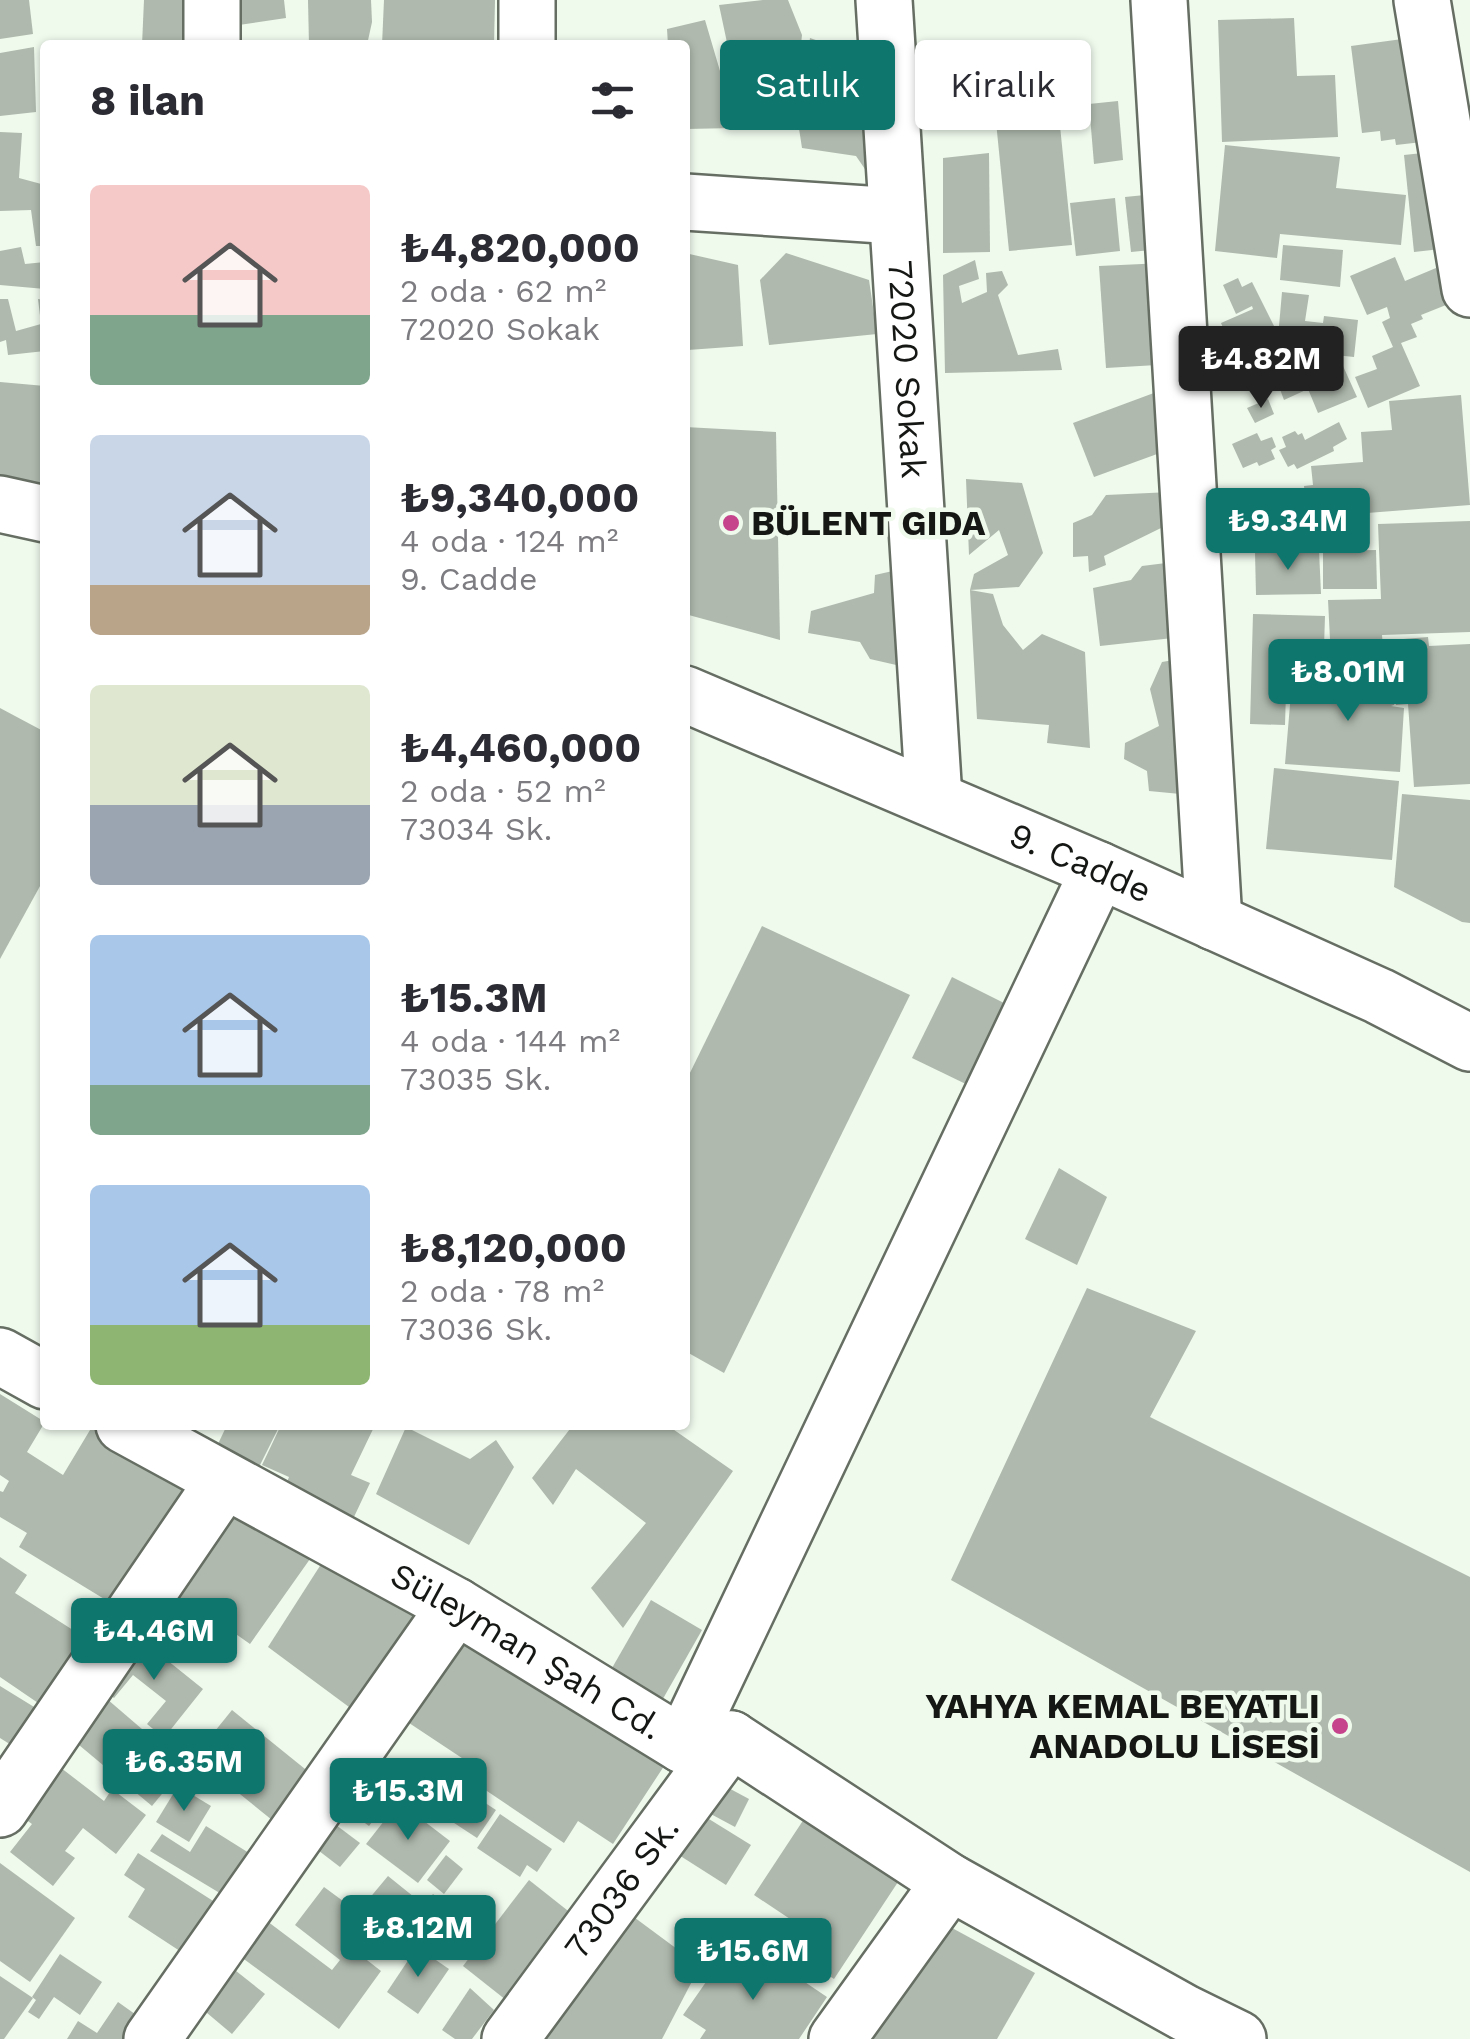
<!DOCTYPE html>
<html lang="tr">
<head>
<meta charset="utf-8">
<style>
  :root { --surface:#fff; --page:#f2f2f3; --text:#2b2b33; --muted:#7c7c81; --accent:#0f766e }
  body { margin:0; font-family:"Work Sans",sans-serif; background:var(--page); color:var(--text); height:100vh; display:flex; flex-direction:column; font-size:38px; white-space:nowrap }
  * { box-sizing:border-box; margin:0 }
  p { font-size:32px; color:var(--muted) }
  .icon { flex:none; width:55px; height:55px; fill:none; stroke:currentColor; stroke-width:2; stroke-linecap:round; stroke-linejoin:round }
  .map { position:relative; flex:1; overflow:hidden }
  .side { position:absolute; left:40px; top:40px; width:650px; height:1390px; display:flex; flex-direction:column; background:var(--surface); border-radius:10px; box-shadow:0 2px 8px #0004 }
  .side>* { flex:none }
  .guide { position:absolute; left:720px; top:40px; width:600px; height:90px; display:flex; gap:20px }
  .price { position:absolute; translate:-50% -85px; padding:0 22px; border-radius:10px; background:var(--accent); color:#fff; font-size:32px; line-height:65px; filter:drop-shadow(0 2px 5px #0008) }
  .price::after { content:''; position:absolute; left:50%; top:60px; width:30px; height:22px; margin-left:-15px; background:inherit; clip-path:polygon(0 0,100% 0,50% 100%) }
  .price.active { background:#222; color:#fff }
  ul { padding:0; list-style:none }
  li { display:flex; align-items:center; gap:30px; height:250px; padding:0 50px }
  li span { display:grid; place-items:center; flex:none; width:280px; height:200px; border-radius:10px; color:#555 }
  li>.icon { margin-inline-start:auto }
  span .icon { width:120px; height:120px; fill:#fffc; stroke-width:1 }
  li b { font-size:42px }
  h2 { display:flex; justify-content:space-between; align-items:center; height:120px; padding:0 50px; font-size:42px }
  .chip { padding:0 35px; border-radius:10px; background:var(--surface); box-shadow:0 2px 8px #0004; font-size:35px; line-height:90px }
  .chip.active { background:var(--accent); color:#fff }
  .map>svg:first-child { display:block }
  .building { fill:#afb9ad }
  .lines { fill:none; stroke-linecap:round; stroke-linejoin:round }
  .minor-casing { stroke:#666e63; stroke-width:60 }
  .tertiary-casing { stroke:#666e63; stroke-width:60 }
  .minor { stroke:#fff; stroke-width:55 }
  .tertiary { stroke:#fff; stroke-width:55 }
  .poi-dot { fill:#c5448c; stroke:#eff9ec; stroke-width:4 }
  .labels { text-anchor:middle; stroke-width:9; stroke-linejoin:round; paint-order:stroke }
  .street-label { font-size:35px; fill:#141713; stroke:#eff9ec }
  .poi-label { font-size:35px; font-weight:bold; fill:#141713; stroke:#eff9ec; text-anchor:start }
</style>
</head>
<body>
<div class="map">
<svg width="1470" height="2039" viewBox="0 0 1470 2039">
  <rect width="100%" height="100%" fill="#eff9ec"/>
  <!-- building -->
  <g class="building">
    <path d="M0,0H29L33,34L0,39Z"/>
    <path d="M144,0H199L200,45H142Z"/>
    <path d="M236,0H284L286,18L239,25Z"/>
    <path d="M308,0H371L372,22L367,45H309Z"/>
    <path d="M384,0H495L494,45H382Z"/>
    <path d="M763,0H788L802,35L793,118L768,72L751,76L746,68L752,61L746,52H729L719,5Z"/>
    <path d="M1294,18L1297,76L1335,75L1338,137L1222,142L1218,20Z"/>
    <path d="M705,20L720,71L735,65L736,128L685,129V45H668L667,29Z"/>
    <path d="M1417,37L1431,141L1396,145L1395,139L1381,141L1380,131L1362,133L1351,46Z"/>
    <path d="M810,38L876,61L886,172H867L856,156L802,148L798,122L841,100L840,89L802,93Z"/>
    <path d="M34,47L36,112L0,116V53Z"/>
    <path d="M1057,96L1072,245L1009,251L994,102Z"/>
    <path d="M1118,101L1123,160L1094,164L1089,104Z"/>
    <path d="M0,132L22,133L19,178L45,185V246H36L31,210L0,211Z"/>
    <path d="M1225,145L1340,157L1336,188L1406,195L1401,245L1280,234L1277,258L1215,251Z"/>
    <path d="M1441,151L1450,248L1414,252L1404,155Z"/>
    <path d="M989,153L990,252L943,253V158Z"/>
    <path d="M1155,194L1161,249L1131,252L1125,197Z"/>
    <path d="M1115,198L1120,251L1076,256L1070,203Z"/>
    <path d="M1283,245L1343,250L1340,287L1280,280Z"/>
    <path d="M21,247L25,264L45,262V289L0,285V251Z"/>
    <path d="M685,253L738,265L743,346L688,350Z"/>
    <path d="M786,253L869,280L877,334L769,345L760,280Z"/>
    <path d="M1395,257L1405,281L1436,268L1451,303L1421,315L1423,319L1411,324L1417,337L1401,343L1420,386L1368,408L1355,377L1377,369L1372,356L1393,347L1382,322L1390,318L1387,307L1367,315L1350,276Z"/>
    <path d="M975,260L979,279L959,286L962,303L987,292L986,273L1002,271L1008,285L998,295L1018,355L1058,349L1062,370L945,373L943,275Z"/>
    <path d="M1185,262L1191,363L1106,368L1099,266Z"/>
    <path d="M1238,278L1242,287L1252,282L1274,326L1264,331L1269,343L1236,358L1221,323L1253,309L1252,306L1236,314L1223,285Z"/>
    <path d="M1282,292L1309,295L1305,321L1323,323L1324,316L1358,320L1354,357L1277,349Z"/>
    <path d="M0,299H8L16,331L41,324L38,299L45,300V351L8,355L6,340L0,342Z"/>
    <path d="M1343,366L1357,397L1318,413L1308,389L1284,400L1278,384L1302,374L1306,382Z"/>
    <path d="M0,382L45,386V496L0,491Z"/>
    <path d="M1170,387L1190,442L1094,477L1073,423Z"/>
    <path d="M1461,395L1470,505L1367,513L1366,500L1329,502L1332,534L1321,535L1322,546L1309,547L1304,486L1313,485L1311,466L1363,462L1361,432L1392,430L1389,401Z"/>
    <path d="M1268,399L1274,414L1255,423L1247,408Z"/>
    <path d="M1339,422L1347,439L1333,447L1334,451L1297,469L1294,464L1288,467L1279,450L1286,447L1282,437L1295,431L1298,435L1302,433L1305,440Z"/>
    <path d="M685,427L776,432L780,640L685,614Z"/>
    <path d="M1257,433L1261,441L1272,437L1276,447L1271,450L1275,459L1259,466L1257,462L1243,468L1232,444Z"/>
    <path d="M966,479L1022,483L1043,553L1019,587L970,590L993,594L1003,625L1023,650L1042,634L1085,652L1090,748L1047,743L1049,725L977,719L970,590L974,574L1008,555L999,530L969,555Z"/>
    <path d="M1171,492L1161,528L1104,556L1106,565L1089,572L1088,556L1073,557V523L1092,515L1106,495Z"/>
    <path d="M1291,505L1303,533L1269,549L1262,534L1253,538L1241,513L1258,506L1263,517Z"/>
    <path d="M1470,521V632L1382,635L1384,658L1331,659L1328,600L1381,599L1378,524Z"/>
    <path d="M1319,550L1321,594L1256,595L1255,552Z"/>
    <path d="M1376,550L1377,589H1323V551Z"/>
    <path d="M1174,562L1182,637L1100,646L1093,588L1131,580L1142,566Z"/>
    <path d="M906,568L905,667L870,659L860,642L808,633L811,611L874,593L875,575Z"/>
    <path d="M1253,614L1325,616L1323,678H1312V691L1286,692L1285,725L1250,724Z"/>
    <path d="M1428,637L1429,646L1470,644V784L1414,787L1408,704L1396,705L1391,640Z"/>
    <path d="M1179,659L1191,795L1149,791L1147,771L1124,759L1125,743L1159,726L1150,689L1162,662Z"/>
    <path d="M1351,664L1390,667L1388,699L1395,700L1394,705L1391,706L1404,708L1400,772L1285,764L1291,693L1316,696L1317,683L1350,686Z"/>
    <path d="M0,708L45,732V877L0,959Z"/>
    <path d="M1274,768L1399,781L1392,860L1266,849Z"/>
    <path d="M1402,794L1470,800V923L1462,922L1394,887Z"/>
    <path d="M762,926L910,995L724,1373L685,1351V1083Z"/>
    <path d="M952,977L1012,1007L972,1087L912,1058Z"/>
    <path d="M1059,1168L1107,1197L1077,1265L1025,1239Z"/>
    <path d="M1087,1288L1196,1331L1150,1417L1470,1577V1872L951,1580Z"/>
    <path d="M0,1394L45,1422L27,1452L63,1475L93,1425L193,1487L119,1608L19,1547L27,1533L0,1517V1491L3,1492L9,1481L0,1475Z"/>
    <path d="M227,1425H280L249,1487L207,1467Z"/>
    <path d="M281,1425H375L351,1475L370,1483L353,1519L285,1487L289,1477L262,1465Z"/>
    <path d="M573,1425H667L733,1471L623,1628L591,1588L646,1523L576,1469L553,1505L532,1478Z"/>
    <path d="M406,1427L470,1459L496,1440L514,1467L469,1545L376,1494Z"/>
    <path d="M225,1498L310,1559L250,1644L199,1608L189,1622L155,1598Z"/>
    <path d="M0,1557L27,1575L15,1593L87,1639L44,1707L0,1677Z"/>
    <path d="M325,1558L421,1606L349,1707L268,1647Z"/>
    <path d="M651,1600L702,1630L660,1704L608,1675Z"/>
    <path d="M456,1619L668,1760L613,1844L578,1821L564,1843L478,1785L486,1774L394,1713Z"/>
    <path d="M137,1636L203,1689L164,1738L147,1724L166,1701L133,1675L114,1698L98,1685Z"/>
    <path d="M0,1686L39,1710L16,1748L0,1738Z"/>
    <path d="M107,1699L185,1766L152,1806L73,1740Z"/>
    <path d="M232,1710L310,1773L272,1820L194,1757Z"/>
    <path d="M52,1761L104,1801L112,1789L146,1815L116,1854L83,1828L65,1851L75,1858L53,1886L10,1852L32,1824L14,1811Z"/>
    <path d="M363,1761L398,1787L369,1826L333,1800Z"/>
    <path d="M710,1778L749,1799L735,1827L694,1805Z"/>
    <path d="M178,1786L211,1806L189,1842L156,1822Z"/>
    <path d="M467,1791L496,1810L477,1838L448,1819Z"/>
    <path d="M399,1802L450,1841L418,1883L366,1844Z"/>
    <path d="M696,1811L751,1845L726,1885L671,1850Z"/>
    <path d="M500,1814L552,1849L537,1872L527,1865L520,1877L477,1848Z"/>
    <path d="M324,1816L360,1843L340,1867L306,1841Z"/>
    <path d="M804,1819L898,1882L834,1979L790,1950L805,1929L754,1895Z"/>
    <path d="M206,1826L249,1853L223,1895L150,1851L162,1834L190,1852Z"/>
    <path d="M138,1853L221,1906L189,1957L128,1917L145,1889L124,1875Z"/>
    <path d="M446,1855L463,1869L444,1894L427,1880Z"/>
    <path d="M0,1863L75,1918L30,1982L0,1961Z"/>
    <path d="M388,1876L424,1905L433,1894L451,1908L427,1939L410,1924L389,1949L363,1928L349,1946L381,1971L339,2029L233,1951L259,1915L332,1970L340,1960L295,1925L324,1887L358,1912Z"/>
    <path d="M529,1880L572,1914L506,2000L463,1966Z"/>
    <path d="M623,1909L700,1966L662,2039H527Z"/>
    <path d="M941,1922L1035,1973L997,2039H847Z"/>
    <path d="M417,1947L449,1969L418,2014L387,1992Z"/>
    <path d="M729,1949L768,1975L790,1972L827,1997L799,2039H700L706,2030L683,2015Z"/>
    <path d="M60,1954L102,1982L80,2015L54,1997L39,2019L28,2012L36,2000L32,1997Z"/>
    <path d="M226,1963L265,1994L232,2034L194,2002Z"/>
    <path d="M0,1976L33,1998L4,2039H0Z"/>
    <path d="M470,1988L494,2010L472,2039H455L442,2030Z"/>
    <path d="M118,2002L149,2024L139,2039H67L78,2021L97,2033Z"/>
  </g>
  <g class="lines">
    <!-- minor casing -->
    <g class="minor-casing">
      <g id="minor">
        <path id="s1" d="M884,0L934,799"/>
        <path d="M1159,0L1214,922"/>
        <path d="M1422,0L1470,289"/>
        <path d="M212,45V0"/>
        <path d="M685,202L897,216"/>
        <path d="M0,1356L45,1381"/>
        <path id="s2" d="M124,1425L456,1606L683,1745L731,1739L950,1882L1185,2013L1238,2039"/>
        <path d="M683,1745L1099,870"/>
        <path d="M0,1809L224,1481"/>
        <path d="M152,2039L456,1606"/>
        <path id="s3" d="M510,2039L731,1739"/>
        <path d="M837,2039L950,1882"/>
      </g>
    </g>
    <!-- tertiary casing -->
    <g class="tertiary-casing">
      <g id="tertiary">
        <path d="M527,0V45"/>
        <path d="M0,504L45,514"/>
        <path id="s4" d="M685,694L1099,870L1379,996L1470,1043"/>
      </g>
    </g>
    <!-- minor -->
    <use href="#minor" class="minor"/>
    <!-- tertiary -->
    <use href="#tertiary" class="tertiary"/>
  </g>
  <!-- markers -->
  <g class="poi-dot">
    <circle cx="731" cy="523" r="10"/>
    <circle cx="1340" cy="1726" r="10"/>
  </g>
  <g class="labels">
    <!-- street labels -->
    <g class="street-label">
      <text dy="12" stroke="none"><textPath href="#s1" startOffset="370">72020 Sokak</textPath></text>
      <text dy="12" stroke="none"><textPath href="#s4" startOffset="430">9. Cadde</textPath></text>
      <text dy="12" stroke="none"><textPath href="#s2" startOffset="462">Süleyman Şah Cd.</textPath></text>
      <text dy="12" stroke="none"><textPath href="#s3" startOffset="188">73036 Sk.</textPath></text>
    </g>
    <!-- poi labels -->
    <g class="poi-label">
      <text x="751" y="535">BÜLENT GIDA</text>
      <text x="1320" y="1718" text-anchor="end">YAHYA KEMAL BEYATLI<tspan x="1320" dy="40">ANADOLU LİSESİ</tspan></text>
    </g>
  </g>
</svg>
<b class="price active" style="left:1261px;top:411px">₺4.82M</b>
<b class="price" style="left:1288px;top:573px">₺9.34M</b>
<b class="price" style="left:1348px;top:724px">₺8.01M</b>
<b class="price" style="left:154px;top:1683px">₺4.46M</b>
<b class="price" style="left:184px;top:1814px">₺6.35M</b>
<b class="price" style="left:408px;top:1843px">₺15.3M</b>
<b class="price" style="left:418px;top:1980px">₺8.12M</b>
<b class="price" style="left:753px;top:2003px">₺15.6M</b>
<div class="guide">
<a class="chip active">Satılık</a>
<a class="chip">Kiralık</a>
</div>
<section class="side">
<h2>8 ilan<svg class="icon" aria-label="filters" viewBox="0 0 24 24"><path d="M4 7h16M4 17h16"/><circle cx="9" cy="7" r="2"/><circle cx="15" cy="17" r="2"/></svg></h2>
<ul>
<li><span style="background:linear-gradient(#f6c9c9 65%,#7fa58c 0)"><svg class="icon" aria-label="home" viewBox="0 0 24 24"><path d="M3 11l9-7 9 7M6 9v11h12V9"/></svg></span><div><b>₺4,820,000</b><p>2 oda · 62 m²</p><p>72020 Sokak</p></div></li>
<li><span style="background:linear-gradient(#c9d6e8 75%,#b9a48a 0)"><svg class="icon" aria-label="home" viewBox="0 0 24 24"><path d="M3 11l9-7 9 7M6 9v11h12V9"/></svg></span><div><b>₺9,340,000</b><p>4 oda · 124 m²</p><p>9. Cadde</p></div></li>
<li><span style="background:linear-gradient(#dfe7d0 60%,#9aa5b1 0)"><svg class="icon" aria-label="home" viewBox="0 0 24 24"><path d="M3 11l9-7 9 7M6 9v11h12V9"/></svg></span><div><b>₺4,460,000</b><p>2 oda · 52 m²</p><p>73034 Sk.</p></div></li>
<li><span style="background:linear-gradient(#a9c7e8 75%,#7fa58c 0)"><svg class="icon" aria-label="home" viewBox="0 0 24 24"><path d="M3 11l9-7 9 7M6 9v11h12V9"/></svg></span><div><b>₺15.3M</b><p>4 oda · 144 m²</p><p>73035 Sk.</p></div></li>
<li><span style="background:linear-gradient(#a9c7e8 70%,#8fb573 0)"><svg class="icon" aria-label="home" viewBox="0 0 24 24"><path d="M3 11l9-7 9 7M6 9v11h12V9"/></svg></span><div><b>₺8,120,000</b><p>2 oda · 78 m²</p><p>73036 Sk.</p></div></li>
</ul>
</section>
</div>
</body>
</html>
